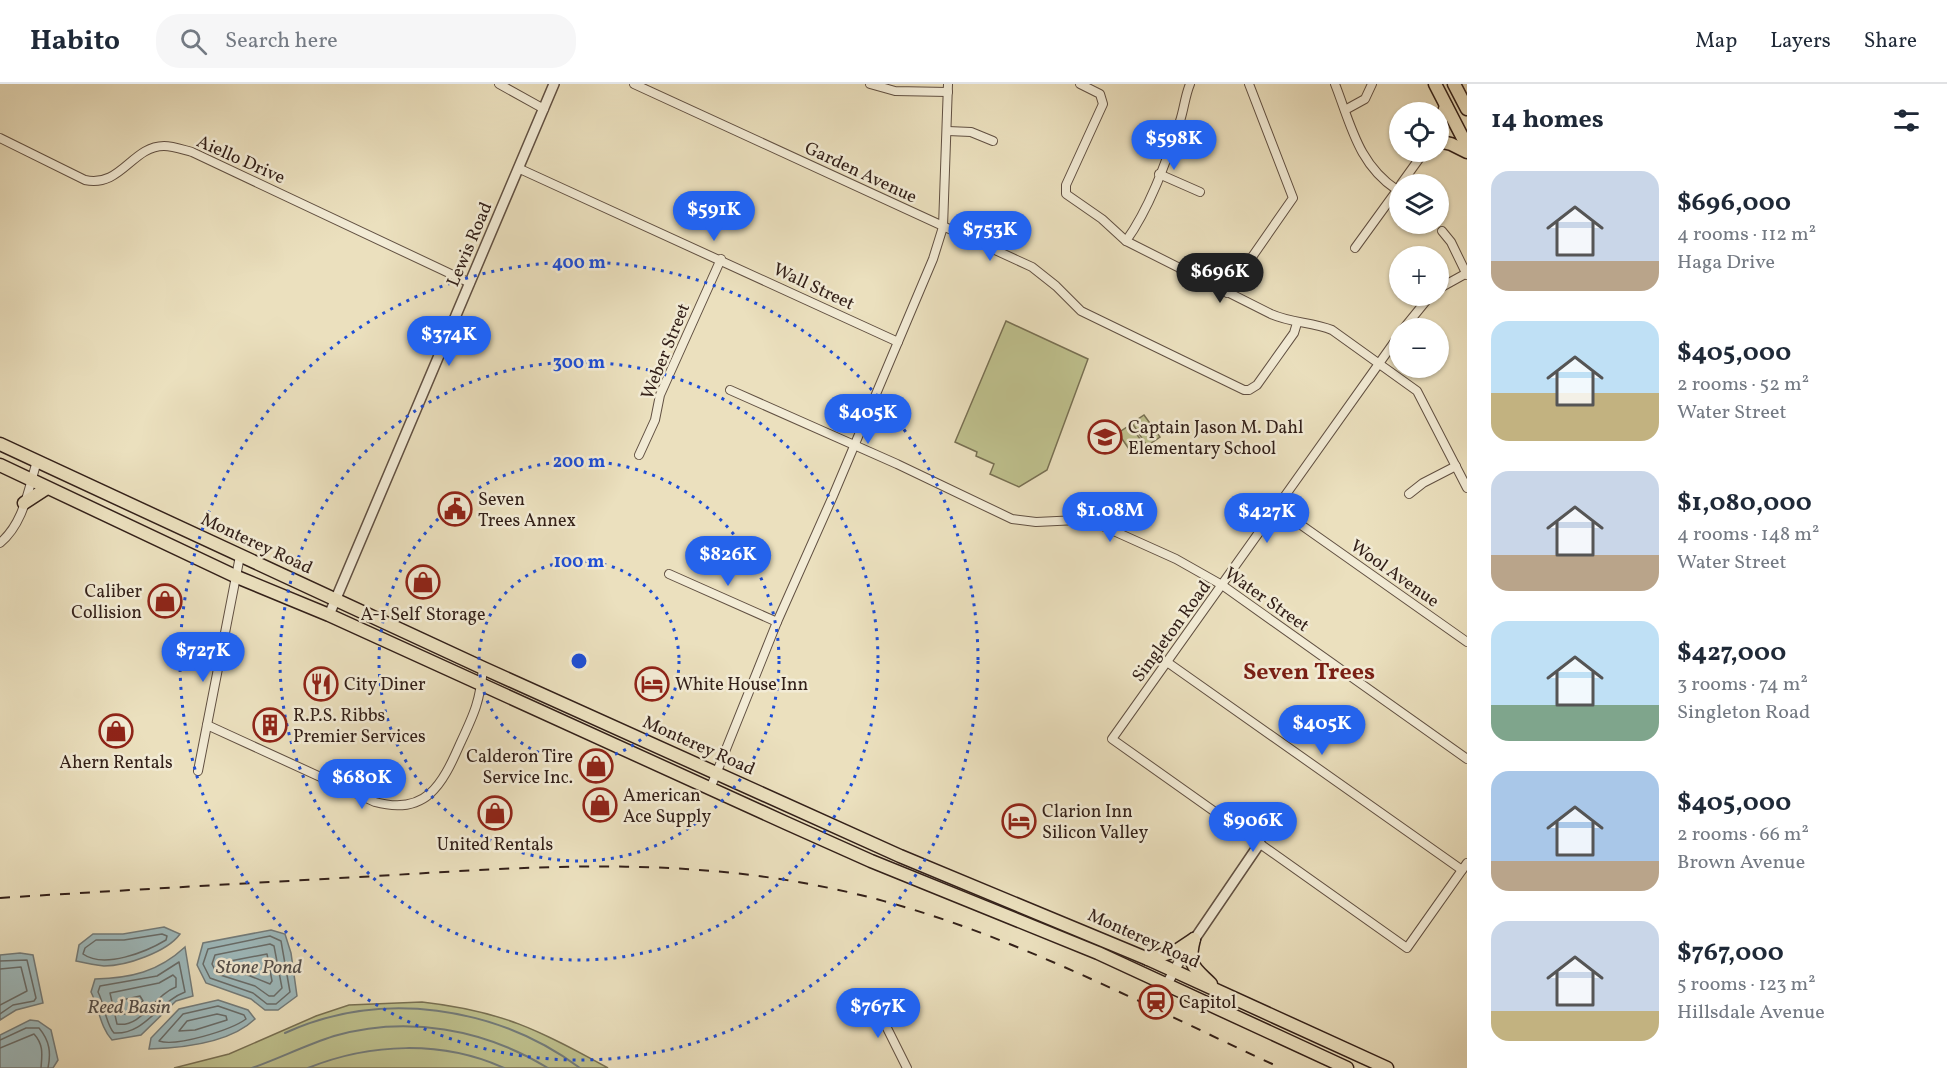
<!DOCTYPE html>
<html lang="en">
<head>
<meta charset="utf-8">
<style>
  :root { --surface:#fff; --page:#f6f6f7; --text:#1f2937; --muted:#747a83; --line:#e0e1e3; --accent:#2563eb }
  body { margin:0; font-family:Vollkorn,serif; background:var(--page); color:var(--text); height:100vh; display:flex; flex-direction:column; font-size:22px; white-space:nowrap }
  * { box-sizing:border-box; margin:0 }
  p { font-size:20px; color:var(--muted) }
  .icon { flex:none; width:33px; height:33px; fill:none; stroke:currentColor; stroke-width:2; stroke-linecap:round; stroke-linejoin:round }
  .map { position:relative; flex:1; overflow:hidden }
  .panel { display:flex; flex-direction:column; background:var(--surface); width:480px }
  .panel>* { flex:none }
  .controls { position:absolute; left:1389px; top:18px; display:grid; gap:12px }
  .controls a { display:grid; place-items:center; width:60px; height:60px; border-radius:50%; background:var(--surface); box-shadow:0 2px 4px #0004; font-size:30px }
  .price { position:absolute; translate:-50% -51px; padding:0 14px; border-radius:21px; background:var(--accent); color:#fff; font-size:20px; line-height:39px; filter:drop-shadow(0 2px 3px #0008) }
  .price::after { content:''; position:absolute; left:50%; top:36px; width:18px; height:14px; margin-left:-9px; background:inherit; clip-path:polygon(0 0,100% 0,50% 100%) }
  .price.selected { background:#222; color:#fff }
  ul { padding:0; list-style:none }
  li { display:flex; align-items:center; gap:18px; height:150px; padding:0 24px }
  li span { display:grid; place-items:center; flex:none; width:168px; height:120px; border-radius:18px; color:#555 }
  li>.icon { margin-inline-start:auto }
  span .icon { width:72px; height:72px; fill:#fffc; stroke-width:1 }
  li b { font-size:26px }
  h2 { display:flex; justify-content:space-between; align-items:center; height:72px; padding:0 24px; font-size:26px }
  header { display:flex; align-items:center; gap:36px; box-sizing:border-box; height:84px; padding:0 30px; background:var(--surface); border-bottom:2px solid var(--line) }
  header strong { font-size:28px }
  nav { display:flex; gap:33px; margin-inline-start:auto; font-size:21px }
  .search { width:420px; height:54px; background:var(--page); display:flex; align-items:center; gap:15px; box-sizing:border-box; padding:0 21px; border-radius:24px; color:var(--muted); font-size:22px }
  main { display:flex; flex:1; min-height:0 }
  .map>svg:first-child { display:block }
  .green { fill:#bec08d; stroke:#787053; stroke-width:1.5 }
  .water { fill:#9ebabd; stroke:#737c7b; stroke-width:1.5 }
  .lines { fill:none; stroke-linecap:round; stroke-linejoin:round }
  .shore { stroke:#686d6b; stroke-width:1.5 }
  .stream { stroke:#737c7b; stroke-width:2 }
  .minor-casing { stroke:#615042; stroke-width:10 }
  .tertiary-casing { stroke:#615042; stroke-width:12 }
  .primary-casing { stroke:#332019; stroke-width:15 }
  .trunk-casing { stroke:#332019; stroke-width:15 }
  .minor { stroke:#f2ebd5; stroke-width:8 }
  .tertiary { stroke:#f2ebd5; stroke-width:9 }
  .primary { stroke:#ebe0be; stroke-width:12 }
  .trunk { stroke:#ebe0be; stroke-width:12 }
  .rail { stroke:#332019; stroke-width:2; stroke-dasharray:10 10; stroke-linecap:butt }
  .ring { fill:none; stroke:#1d4ed8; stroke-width:3; stroke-dasharray:3 6 }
  .labels { text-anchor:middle; stroke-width:5; stroke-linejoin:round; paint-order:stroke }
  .street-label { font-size:18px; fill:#332019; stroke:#f2ebd5 }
  .poi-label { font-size:18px; fill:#332019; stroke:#f2ebd5; text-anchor:start }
  .water-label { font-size:20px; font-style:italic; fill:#534e4a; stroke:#f2ebd5 }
  .district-label { font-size:24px; font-weight:bold; fill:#7a1f14; stroke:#f2ebd5 }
  .centre { fill:#1d4ed8; stroke:#f2ebd5; stroke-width:3 }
  .ring-label { font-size:18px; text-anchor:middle; font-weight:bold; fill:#1d4ed8; stroke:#f2ebd5; stroke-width:5; stroke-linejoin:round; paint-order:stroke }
</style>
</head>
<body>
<header>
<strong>Habito</strong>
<div class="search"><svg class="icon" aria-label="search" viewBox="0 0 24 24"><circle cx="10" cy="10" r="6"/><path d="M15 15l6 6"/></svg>Search here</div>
<nav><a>Map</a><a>Layers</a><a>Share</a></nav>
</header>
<main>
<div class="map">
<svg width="1467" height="984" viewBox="0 0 1467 984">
  <rect width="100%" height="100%" fill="#ebe0be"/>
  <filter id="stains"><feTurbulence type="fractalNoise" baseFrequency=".00333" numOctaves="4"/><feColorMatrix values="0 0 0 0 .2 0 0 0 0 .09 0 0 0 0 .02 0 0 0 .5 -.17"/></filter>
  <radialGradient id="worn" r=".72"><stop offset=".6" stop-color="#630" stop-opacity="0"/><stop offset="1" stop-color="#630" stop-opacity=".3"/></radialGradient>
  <!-- green -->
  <g class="green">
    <path d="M1006,237L1088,275L1047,386L1019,403L990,390L994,380L976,372L977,368L955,358Z"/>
    <path d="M1144,331L1160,353L1147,362L1132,339Z"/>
    <path d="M1130,341L1146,363L1133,371L1118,349Z"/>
    <path d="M422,918C502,927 539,946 608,984H174L229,970L316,932L349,921Z"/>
  </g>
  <!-- water -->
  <g class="water">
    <path d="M164,843L180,850C167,868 126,882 104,882C94,881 85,879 76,877L79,861L93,850H123Z"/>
    <path d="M271,846L285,850L291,869L297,912L278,926H265L251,915L206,899L197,881L203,859Z"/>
    <path d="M185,863L193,912L176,917L141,951L112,956C100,943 99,924 91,908L95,895C131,894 158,888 185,863Z"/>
    <path d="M20,869L33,871L43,919L16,926L0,936V871Z"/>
    <path d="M218,916L248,926L255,935C230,959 183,964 149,965L151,954L179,925Z"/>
    <path d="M30,936L38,937L51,946L58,976L53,984H0V951Z"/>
  </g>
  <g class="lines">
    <!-- shore -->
    <g class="shore">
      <path d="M162,850L167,852L166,856C146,868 104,885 83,870L85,864L96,856H124Z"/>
      <path d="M270,852L281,857L290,908L276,920H267L253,909L210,894L203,880L208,865Z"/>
      <path d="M270,860L274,862L282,904L274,912H269L255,902L217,890L212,880L215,871Z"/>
      <path d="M267,870L272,897L270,900L223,881L225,878Z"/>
      <path d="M0,877L27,876L36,914L34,917L13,921L0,930"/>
      <path d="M179,878L185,908C158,918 145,951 114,949C106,941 104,919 98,908L100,902L157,892Z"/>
      <path d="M0,885L21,883L27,907L0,921"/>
      <path d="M173,891L176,894V903C154,911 142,944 117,940L110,909L159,899Z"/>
      <path d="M140,912L143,917L130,930H124L122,916Z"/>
      <path d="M218,922L244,931L246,935C231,946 176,963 159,957L183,930Z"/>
      <path d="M217,930L226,932L227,936L195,946L179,947L187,937Z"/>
      <path d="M0,956L26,944H39C50,957 51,969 48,984"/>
      <path d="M0,964L34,950C44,961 42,971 41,984"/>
    </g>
    <!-- stream -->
    <g class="stream">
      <path d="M285,949C381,905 496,922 580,984"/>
      <path d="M252,984C280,974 306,961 334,952C407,931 484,945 548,984"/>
      <path d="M308,984C370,959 442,956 504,984"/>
    </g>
    <!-- minor casing -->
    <g class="minor-casing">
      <g id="minor">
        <path d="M499,0L544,25"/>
        <path d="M634,0L1032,183L1056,202L1081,227L1244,306H1249L1257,301L1294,249L1297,239"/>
        <path d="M870,0L895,7L948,8"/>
        <path d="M1080,0L1100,10L1103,20L1066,101V110L1102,135L1126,157L1271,230C1291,239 1312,238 1332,246L1417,307L1467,404"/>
        <path d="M1335,0C1351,41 1358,80 1397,106"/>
        <path d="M1345,26L1365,15L1372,0"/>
        <path d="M948,47L971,48L993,57"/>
        <path d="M0,54L85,96C121,104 132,62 164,62C173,62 184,66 192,68L470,199"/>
        <path d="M520,85L898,258"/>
        <path d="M1159,90L1200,108"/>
        <path d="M1401,100L1424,68"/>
        <path d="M1442,147L1451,158L1467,191"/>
        <path d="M1126,157C1151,122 1166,77 1180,37C1184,25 1185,12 1190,0"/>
        <path d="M1355,164L1400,102"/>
        <path d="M1438,205L1467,189"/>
        <path d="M1227,209L1293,114L1249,0"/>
        <path d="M1404,244L1430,212"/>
        <path d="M1400,250L1112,655L1407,864L1467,779"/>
        <path d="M730,306L897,380L1012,435L1036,438L1078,436L1096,439L1176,475L1222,501L1467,675"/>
        <path d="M639,371L655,336L660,311L721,175"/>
        <path d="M1409,410L1423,399L1456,382"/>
        <path d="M1277,424L1467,558"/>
        <path d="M0,459C24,439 28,406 37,377"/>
        <path d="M669,490L777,538"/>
        <path d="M1167,578L1462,786"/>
        <path d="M207,641L375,718C426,732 442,701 460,660C474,630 480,618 483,584"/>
        <path d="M198,687L240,472"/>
        <path d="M710,705L777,538L833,412L933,175L943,143L948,0"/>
        <path d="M880,921L881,932L907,984"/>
      </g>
    </g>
    <!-- tertiary casing -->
    <g class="tertiary-casing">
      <g id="tertiary">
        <path d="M329,531L554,0"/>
        <path d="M1167,900L1179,878L1260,759"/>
      </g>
    </g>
    <!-- primary casing -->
    <g class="primary-casing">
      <g id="primary">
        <path d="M0,360L483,584L900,772L1148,875L1387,984"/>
        <path d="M0,381L237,493L329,531L786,739L871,777L1098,869L1347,984"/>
        <path d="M24,419L47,404"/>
        <path d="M1194,855C1187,882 1194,883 1211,900"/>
        <path d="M1148,875L1176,867L1194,855"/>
      </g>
    </g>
    <!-- trunk casing -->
    <g class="trunk-casing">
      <g id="trunk">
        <path d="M1435,0L1467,62"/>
        <path d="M1454,0L1467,25"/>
        <path d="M1438,46L1446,22"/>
        <path d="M1438,57L1451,60L1467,68"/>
      </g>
    </g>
    <!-- minor -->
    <use href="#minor" class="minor"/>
    <!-- tertiary -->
    <use href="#tertiary" class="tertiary"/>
    <!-- primary -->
    <use href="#primary" class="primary"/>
    <!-- trunk -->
    <use href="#trunk" class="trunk"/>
    <!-- rail -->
    <path class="rail" d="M0,814C126,806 251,799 377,792C541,782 690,771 852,809C1002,844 1141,920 1281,984"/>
  </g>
  <!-- distance rings -->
  <g class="ring">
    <circle cx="579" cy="577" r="100"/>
    <circle cx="579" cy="577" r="200"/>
    <circle cx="579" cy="577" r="299"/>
    <circle cx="579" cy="577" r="399"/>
  </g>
  <!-- icons -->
  <defs>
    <g id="school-ring" transform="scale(1.725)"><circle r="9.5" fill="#f2ebd5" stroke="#8f2418" stroke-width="1.5"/><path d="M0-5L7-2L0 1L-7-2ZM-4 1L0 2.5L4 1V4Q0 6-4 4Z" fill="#8f2418"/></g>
    <g id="civic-ring" transform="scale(1.725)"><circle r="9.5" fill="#f2ebd5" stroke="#8f2418" stroke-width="1.5"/><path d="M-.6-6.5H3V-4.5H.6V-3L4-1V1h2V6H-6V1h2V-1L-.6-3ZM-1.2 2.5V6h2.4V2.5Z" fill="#8f2418"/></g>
    <g id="shop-ring" transform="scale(1.725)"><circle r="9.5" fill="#f2ebd5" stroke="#8f2418" stroke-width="1.5"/><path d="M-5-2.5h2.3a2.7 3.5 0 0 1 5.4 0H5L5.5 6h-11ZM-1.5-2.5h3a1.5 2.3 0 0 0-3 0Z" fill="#8f2418"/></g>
    <g id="restaurant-ring" transform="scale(1.725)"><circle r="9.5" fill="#f2ebd5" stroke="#8f2418" stroke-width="1.5"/><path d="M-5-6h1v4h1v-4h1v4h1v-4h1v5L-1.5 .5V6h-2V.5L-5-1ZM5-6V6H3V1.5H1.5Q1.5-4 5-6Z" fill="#8f2418"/></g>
    <g id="hotel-ring" transform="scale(1.725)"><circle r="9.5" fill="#f2ebd5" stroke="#8f2418" stroke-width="1.5"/><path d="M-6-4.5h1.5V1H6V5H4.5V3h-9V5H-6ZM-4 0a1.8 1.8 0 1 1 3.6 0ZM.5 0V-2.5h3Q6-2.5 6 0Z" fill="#8f2418"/></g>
    <g id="building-ring" transform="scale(1.725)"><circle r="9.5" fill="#f2ebd5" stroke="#8f2418" stroke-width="1.5"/><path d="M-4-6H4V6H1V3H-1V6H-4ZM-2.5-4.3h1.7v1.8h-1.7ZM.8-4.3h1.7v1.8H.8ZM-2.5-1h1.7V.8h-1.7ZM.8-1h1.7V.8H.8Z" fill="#8f2418"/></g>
    <g id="station-ring" transform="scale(1.725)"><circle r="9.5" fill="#f2ebd5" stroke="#8f2418" stroke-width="1.5"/><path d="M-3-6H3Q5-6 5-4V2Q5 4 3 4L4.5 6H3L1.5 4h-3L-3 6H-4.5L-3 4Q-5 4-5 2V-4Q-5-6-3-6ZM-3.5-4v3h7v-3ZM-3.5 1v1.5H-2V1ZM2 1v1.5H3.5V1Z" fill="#8f2418"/></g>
  </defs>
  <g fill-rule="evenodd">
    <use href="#school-ring" x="1105" y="353"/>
    <use href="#civic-ring" x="455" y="425"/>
    <use href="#shop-ring" x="423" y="498"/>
    <use href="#shop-ring" x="165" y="517"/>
    <use href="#restaurant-ring" x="321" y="600"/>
    <use href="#hotel-ring" x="652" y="600"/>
    <use href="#building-ring" x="270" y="641"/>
    <use href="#shop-ring" x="116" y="647"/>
    <use href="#shop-ring" x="596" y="682"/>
    <use href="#shop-ring" x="600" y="721"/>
    <use href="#shop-ring" x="495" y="729"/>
    <use href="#hotel-ring" x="1019" y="737"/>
    <use href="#station-ring" x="1156" y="918"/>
  </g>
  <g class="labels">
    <!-- street labels -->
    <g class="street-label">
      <text transform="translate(241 75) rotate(24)" y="6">Aiello Drive</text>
      <text transform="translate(861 88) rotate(25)" y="6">Garden Avenue</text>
      <text transform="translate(469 160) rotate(-67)" y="6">Lewis Road</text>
      <text transform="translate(814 202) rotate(25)" y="6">Wall Street</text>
      <text transform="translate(665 267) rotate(-68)" y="6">Weber Street</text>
      <text transform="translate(257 459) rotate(25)" y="6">Monterey Road</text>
      <text transform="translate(1395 489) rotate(35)" y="6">Wool Avenue</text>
      <text transform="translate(1267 515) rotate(35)" y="6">Water Street</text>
      <text transform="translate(1171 547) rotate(-54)" y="6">Singleton Road</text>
      <text transform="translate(699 661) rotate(24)" y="6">Monterey Road</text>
      <text transform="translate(1144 854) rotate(24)" y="6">Monterey Road</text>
    </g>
    <!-- poi labels -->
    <g class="poi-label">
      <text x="1128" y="349">Captain Jason M. Dahl<tspan x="1128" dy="21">Elementary School</tspan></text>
      <text x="478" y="421">Seven<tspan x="478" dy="21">Trees Annex</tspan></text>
      <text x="142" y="513" text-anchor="end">Caliber<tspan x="142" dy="21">Collision</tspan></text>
      <text x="423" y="536" text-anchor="middle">A-1 Self Storage</text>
      <text x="344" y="606">City Diner</text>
      <text x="675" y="606">White House Inn</text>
      <text x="293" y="637">R.P.S. Ribbs<tspan x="293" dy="21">Premier Services</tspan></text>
      <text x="573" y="678" text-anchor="end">Calderon Tire<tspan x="573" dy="21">Service Inc.</tspan></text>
      <text x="116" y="684" text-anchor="middle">Ahern Rentals</text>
      <text x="623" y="717">American<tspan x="623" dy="21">Ace Supply</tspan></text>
      <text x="1042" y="733">Clarion Inn<tspan x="1042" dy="21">Silicon Valley</tspan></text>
      <text x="495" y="766" text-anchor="middle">United Rentals</text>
      <text x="1179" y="924">Capitol</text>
    </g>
    <!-- water labels -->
    <g class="water-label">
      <text x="259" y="889">Stone Pond</text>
      <text x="129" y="929">Reed Basin</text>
    </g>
    <!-- district labels -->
    <g class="district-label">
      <text x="1309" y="595">Seven Trees</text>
    </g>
  </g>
  <circle cx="579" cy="577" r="9" class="centre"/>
  <g class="ring-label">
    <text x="579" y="184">400 m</text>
    <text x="579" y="284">300 m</text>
    <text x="579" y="383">200 m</text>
    <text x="579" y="483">100 m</text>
  </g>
  <rect width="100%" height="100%" filter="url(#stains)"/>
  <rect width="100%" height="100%" fill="url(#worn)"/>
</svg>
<div class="controls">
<a><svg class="icon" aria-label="locate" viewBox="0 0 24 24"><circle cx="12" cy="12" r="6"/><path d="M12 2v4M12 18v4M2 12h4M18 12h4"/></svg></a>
<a><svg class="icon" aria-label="layers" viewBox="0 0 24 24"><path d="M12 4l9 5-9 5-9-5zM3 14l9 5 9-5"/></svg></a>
<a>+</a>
<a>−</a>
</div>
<b class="price" style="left:1174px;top:87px">$598K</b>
<b class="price" style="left:714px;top:158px">$591K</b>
<b class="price" style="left:990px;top:178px">$753K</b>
<b class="price selected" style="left:1220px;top:220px">$696K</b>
<b class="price" style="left:449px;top:283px">$374K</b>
<b class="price" style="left:868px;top:361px">$405K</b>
<b class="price" style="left:1110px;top:459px">$1.08M</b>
<b class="price" style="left:1267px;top:460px">$427K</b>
<b class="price" style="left:728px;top:503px">$826K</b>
<b class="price" style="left:203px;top:599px">$727K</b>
<b class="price" style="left:1322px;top:672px">$405K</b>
<b class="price" style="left:362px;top:726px">$680K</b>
<b class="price" style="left:1253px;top:769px">$906K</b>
<b class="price" style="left:878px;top:955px">$767K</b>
</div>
<section class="panel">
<h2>14 homes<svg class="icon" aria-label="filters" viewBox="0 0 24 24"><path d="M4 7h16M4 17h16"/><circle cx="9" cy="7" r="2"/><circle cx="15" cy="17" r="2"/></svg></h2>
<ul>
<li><span style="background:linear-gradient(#c9d6e8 75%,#b9a48a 0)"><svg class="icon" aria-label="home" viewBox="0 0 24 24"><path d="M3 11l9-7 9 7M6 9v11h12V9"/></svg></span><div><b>$696,000</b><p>4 rooms · 112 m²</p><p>Haga Drive</p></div></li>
<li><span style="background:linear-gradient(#bfe0f5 60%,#c2b280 0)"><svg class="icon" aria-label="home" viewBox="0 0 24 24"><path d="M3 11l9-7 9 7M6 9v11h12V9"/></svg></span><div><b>$405,000</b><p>2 rooms · 52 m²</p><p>Water Street</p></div></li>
<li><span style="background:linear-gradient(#c9d6e8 70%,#b9a48a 0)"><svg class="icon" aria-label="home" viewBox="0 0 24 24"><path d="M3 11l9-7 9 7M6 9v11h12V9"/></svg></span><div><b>$1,080,000</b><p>4 rooms · 148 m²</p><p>Water Street</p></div></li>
<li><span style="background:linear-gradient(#bfe0f5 70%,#7fa58c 0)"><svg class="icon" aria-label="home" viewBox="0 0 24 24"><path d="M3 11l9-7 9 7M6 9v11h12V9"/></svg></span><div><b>$427,000</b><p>3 rooms · 74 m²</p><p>Singleton Road</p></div></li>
<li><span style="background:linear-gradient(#a9c7e8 75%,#b9a48a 0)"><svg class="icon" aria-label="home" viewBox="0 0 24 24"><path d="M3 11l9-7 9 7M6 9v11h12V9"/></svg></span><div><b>$405,000</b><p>2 rooms · 66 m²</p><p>Brown Avenue</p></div></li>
<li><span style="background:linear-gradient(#c9d6e8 75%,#c2b280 0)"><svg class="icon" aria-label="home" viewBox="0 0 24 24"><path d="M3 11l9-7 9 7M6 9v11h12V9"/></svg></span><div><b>$767,000</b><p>5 rooms · 123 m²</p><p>Hillsdale Avenue</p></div></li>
</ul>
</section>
</main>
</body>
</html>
